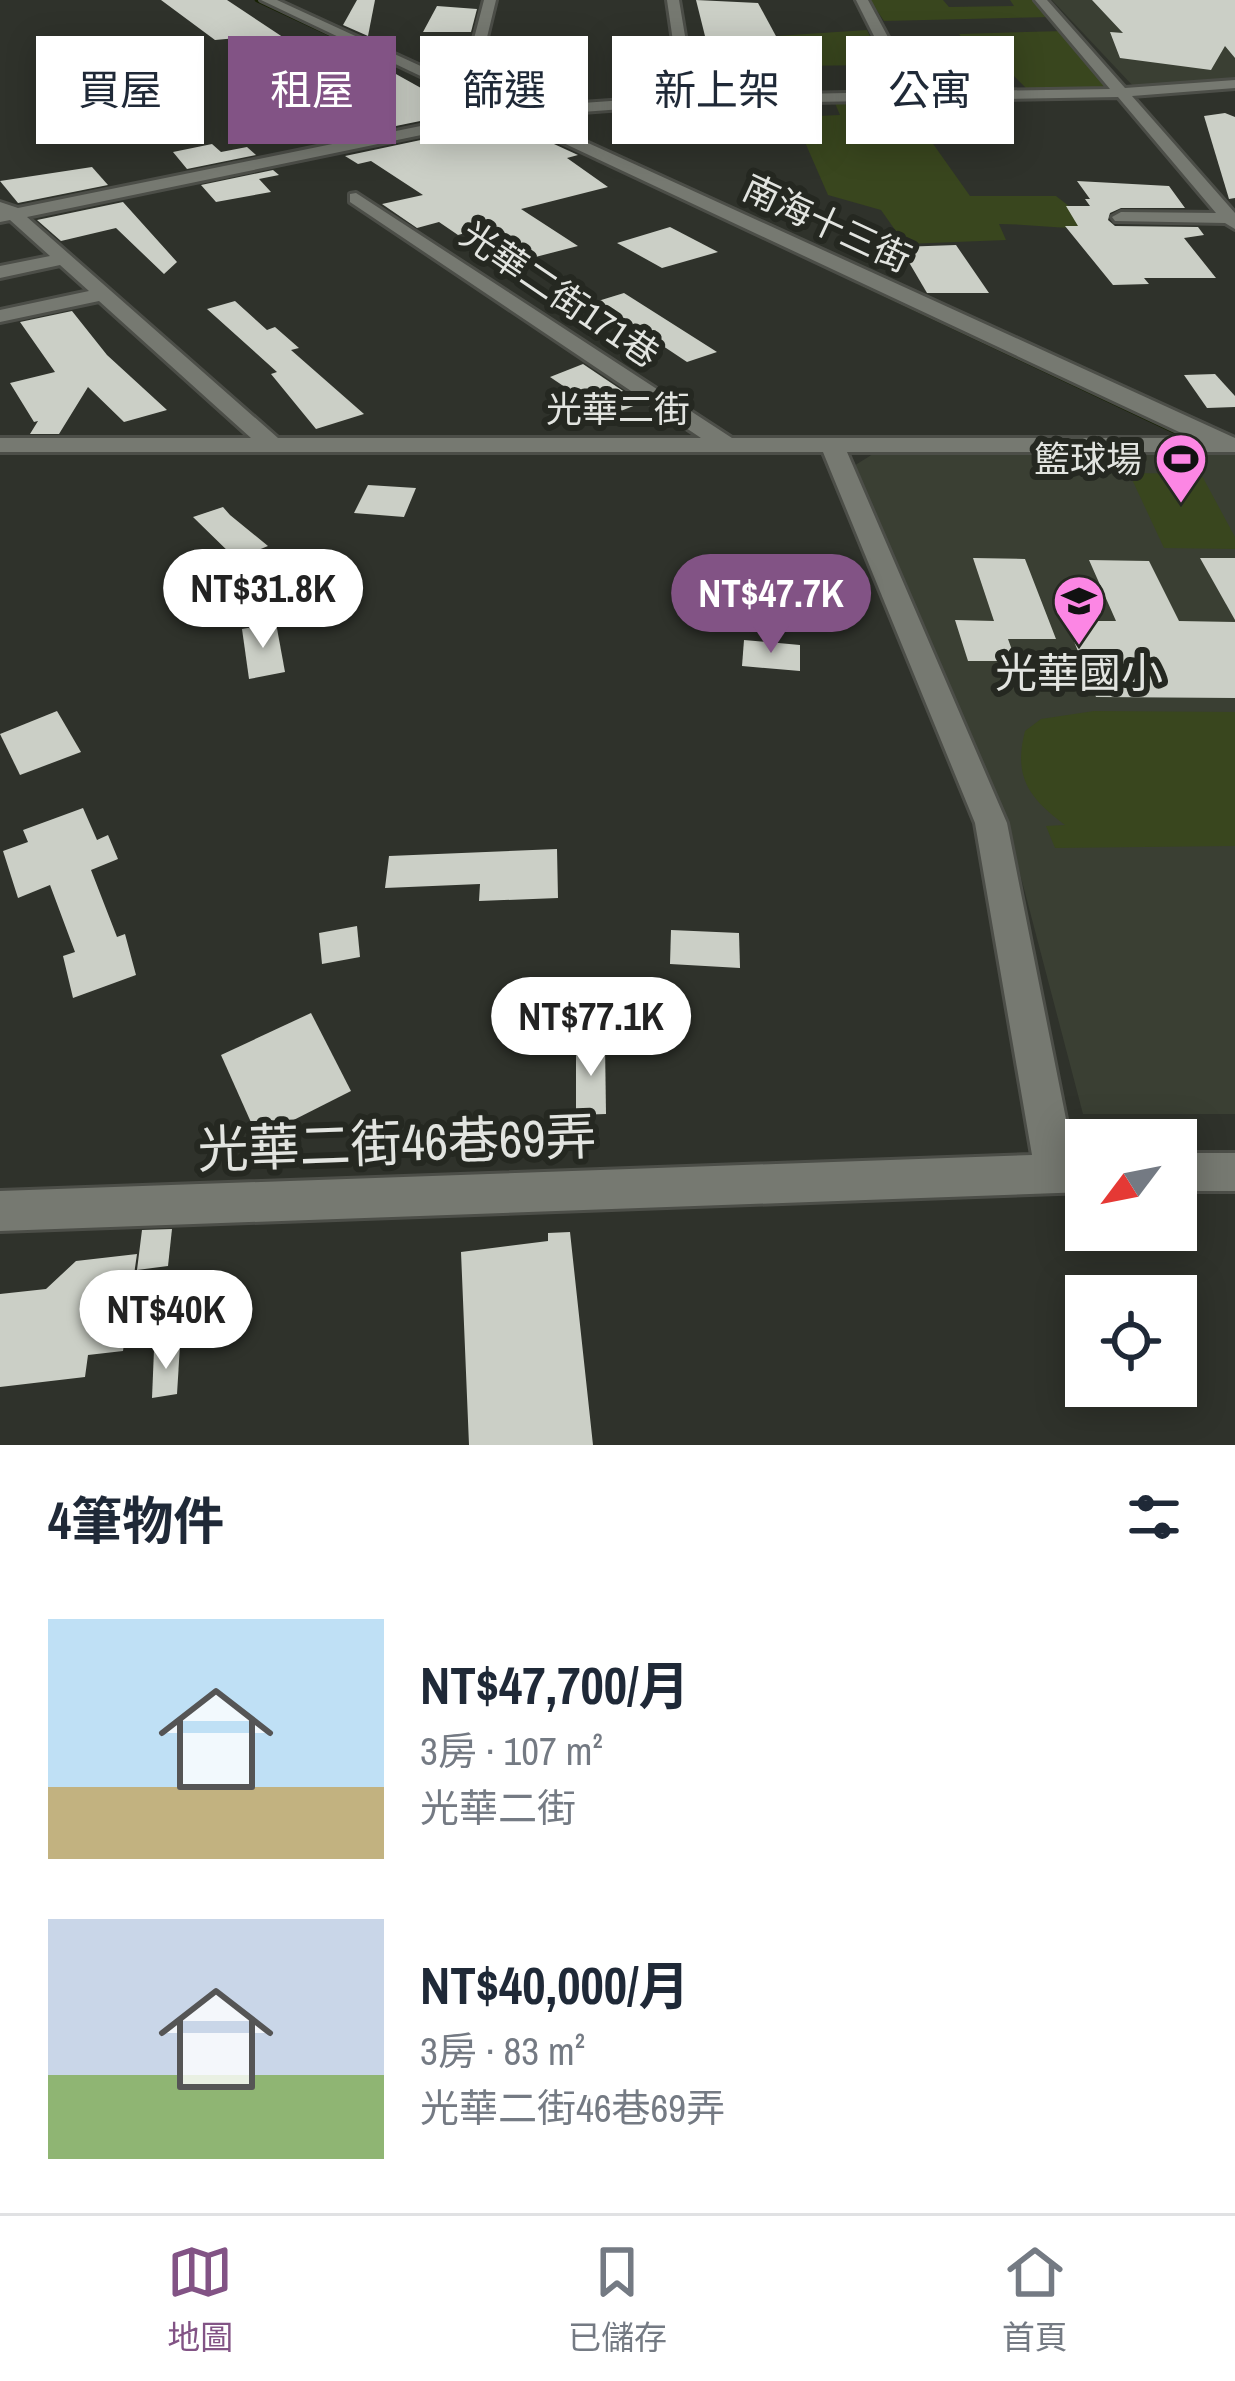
<!DOCTYPE html>
<html lang="zh-TW">
<head>
<meta charset="utf-8">
<style>
  :root { --surface:#fff; --page:#f2f2f3; --text:#1f2937; --muted:#747a83; --line:#e0e1e3; --accent:#825385 }
  body { margin:0; font-family:"Archivo Narrow","Noto Sans TC",sans-serif; background:var(--page); color:var(--text); height:100vh; display:flex; flex-direction:column; font-size:45px; white-space:nowrap }
  * { box-sizing:border-box; margin:0 }
  p { font-size:39px; color:var(--muted) }
  .icon { flex:none; width:66px; height:66px; fill:none; stroke:currentColor; stroke-width:2; stroke-linecap:round; stroke-linejoin:round }
  .map { position:relative; height:1445px; overflow:hidden }
  .panel { display:flex; flex-direction:column; background:var(--surface); flex:1 }
  .panel>* { flex:none }
  .guide { position:absolute; left:36px; top:36px; width:1164px; height:108px; display:flex; gap:24px }
  .needle { width:78px; rotate:238deg }
  .fabs { position:absolute; left:1065px; top:1119px; display:grid; gap:24px }
  .fabs a { display:grid; place-items:center; width:132px; height:132px; border-radius:0px; background:var(--surface); box-shadow:0 6px 30px #0003; font-size:60px }
  .price { position:absolute; translate:-50% -102px; padding:0 27px; border-radius:42px; background:#fff; color:#222; font-size:39px; line-height:78px; filter:drop-shadow(0 3px 6px #0008) }
  .price::after { content:''; position:absolute; left:50%; top:72px; width:36px; height:27px; margin-left:-18px; background:inherit; clip-path:polygon(0 0,100% 0,50% 100%) }
  .price.selected { background:var(--accent); color:#fff }
  ul { padding:0; list-style:none }
  li { display:flex; align-items:center; gap:36px; height:300px; padding:0 48px }
  li span { display:grid; place-items:center; flex:none; width:336px; height:240px; border-radius:0px; color:#555 }
  li>.icon { margin-inline-start:auto }
  span .icon { width:144px; height:144px; fill:#fffc; stroke-width:1 }
  li b { font-size:51px }
  h2 { display:flex; justify-content:space-between; align-items:center; height:144px; padding:0 48px; font-size:51px }
  .pill { padding:0 42px; border-radius:0px; background:var(--surface); box-shadow:0 6px 30px #0003; font-size:42px; line-height:108px }
  .pill.selected { background:var(--accent); color:#fff }
  .tab-bar { display:flex; justify-content:space-around; align-items:center; height:168px; border-top:3px solid var(--line); background:var(--surface); font-size:33px; color:var(--muted) }
  .tab-bar a { display:grid; justify-items:center; gap:6px }
  .tab-bar .selected { color:var(--accent) }
  .map>svg:first-child { display:block }
  .built { fill:#3a3f33 }
  .green { fill:#39461e }
  .lines { fill:none; stroke-linecap:round; stroke-linejoin:round }
  .stream-far1 { stroke:#172103; stroke-width:4.5 }
  .stream { stroke:#172103; stroke-width:6 }
  .building { fill:#cbcfc6 }
  .minor-casing { stroke:#4c4e48; stroke-width:6 }
  .minor { fill:#767971; fill-rule:evenodd }
  .labels { text-anchor:middle; stroke-width:12; stroke-linejoin:round; paint-order:stroke }
  .far-street-label { font-size:36px; fill:#e2e4e0; stroke:#252821 }
  .far-poi-label { font-size:36px; fill:#e2e4e0; stroke:#252821; text-anchor:end }
  .poi-label { font-size:42px; fill:#e2e4e0; stroke:#252821 }
  .near-street-label { font-size:51px; fill:#e2e4e0; stroke:#252821 }
</style>
</head>
<body>
<div class="map">
<svg width="1235" height="1445" viewBox="0 0 1235 1445">
  <rect width="100%" height="100%" fill="#2f322b"/>
  <!-- built -->
  <g class="built">
    <path d="M1052,0H1235V78L1134,87Z"/>
    <path d="M873,454H1235V1114H1083L1006,820L841,474Z"/>
  </g>
  <!-- green -->
  <g class="green">
    <path d="M870,0H943L949,7L1014,6L1010,0H1038L1051,17L884,21Z"/>
    <path d="M867,30L884,65L787,66L776,36Z"/>
    <path d="M1064,31L1116,88L1029,91L1013,75L1014,59L973,52L959,34Z"/>
    <path d="M902,100L970,196H1056L1096,227C1061,230 1033,224 999,224L1006,240L905,244L881,210L828,195L794,117L840,115L834,101Z"/>
    <path d="M1129,473L1201,474L1235,537V549L1164,548Z"/>
    <path d="M1094,711L1235,712V846L1055,848L1046,826L1065,825C1029,798 1013,777 1025,731L1041,719Z"/>
  </g>
  <g class="lines">
    <!-- stream-far1 -->
    <g class="stream-far1">
      <path d="M257,0L471,100"/>
      <path d="M849,277L864,284"/>
    </g>
    <!-- stream -->
    <path class="stream" d="M858,281L1186,436"/>
  </g>
  <!-- building -->
  <g class="building">
    <path d="M161,0H227L322,63L335,40L464,112L323,141L312,133L336,128L325,120L346,116L284,78L237,38L215,40Z"/>
    <path d="M357,0H375L368,36L343,25Z"/>
    <path d="M696,0L758,3L777,38L706,40Z"/>
    <path d="M1092,0H1235V58L1225,46L1211,70L1120,58L1110,32L1123,33Z"/>
    <path d="M437,6L477,9L471,32H423Z"/>
    <path d="M1225,113L1235,117V198L1229,199L1204,116Z"/>
    <path d="M506,122L578,155L567,158L608,187L521,209L578,246L520,261L476,230L458,235L439,222L417,228L382,204L423,195L371,161L358,164L345,156Z"/>
    <path d="M212,144L221,152L247,147L256,155L187,169L173,152Z"/>
    <path d="M92,167L108,185L18,203L0,181Z"/>
    <path d="M273,170L279,175L259,179L271,192L216,202L201,185Z"/>
    <path d="M1077,181L1169,186L1185,208H1121L1110,213L1108,220L1115,226L1198,227L1204,235L1184,238L1216,278H1144L1149,284L1113,285L1065,226H1078L1066,206H1090L1085,199H1090Z"/>
    <path d="M123,202L177,262L164,274L116,228L61,241L37,220Z"/>
    <path d="M670,227L718,252L662,268L617,243Z"/>
    <path d="M956,245L989,293H927L900,247Z"/>
    <path d="M624,293L717,352L687,362L645,334L635,337L585,305Z"/>
    <path d="M235,301L267,330L275,327L299,348L291,350L364,414L316,429L271,374L277,372L207,309Z"/>
    <path d="M72,311L107,355L167,410L124,422L88,387L59,434H30L38,421L34,422L10,383L55,372L20,322Z"/>
    <path d="M583,364L641,403L608,416L550,377Z"/>
    <path d="M1215,374L1235,396V407L1207,408L1184,375Z"/>
    <path d="M368,485L416,488L404,517L354,513Z"/>
    <path d="M223,507L230,515L268,546L236,559L193,517Z"/>
    <path d="M973,558L1025,559L1056,639H1008L1016,661H968L955,620L994,621Z"/>
    <path d="M1200,558H1235V620Z"/>
    <path d="M1089,560L1149,561L1179,621L1235,622V698L1096,697L1066,621H1116Z"/>
    <path d="M276,623L285,672L249,679L242,629Z"/>
    <path d="M744,640L800,645V671L742,666Z"/>
    <path d="M57,711L81,752L20,775L0,734Z"/>
    <path d="M83,808L97,840L108,835L118,859L91,870L117,937L125,934L136,975L73,998L63,956L75,952L50,885L18,898L3,851L28,842L23,830Z"/>
    <path d="M557,849L558,898L479,901L480,884L385,888L389,856Z"/>
    <path d="M357,926L360,957L322,964L319,933Z"/>
    <path d="M671,930L739,933L740,968L670,964Z"/>
    <path d="M311,1013L351,1091L258,1138L221,1055Z"/>
    <path d="M576,1044H605L606,1114L576,1115Z"/>
    <path d="M172,1229L168,1266L137,1270L142,1230Z"/>
    <path d="M570,1232L593,1445H469L461,1252L548,1241V1233Z"/>
    <path d="M137,1254L123,1351L88,1355L85,1377L0,1387V1294L46,1289L76,1261Z"/>
    <path d="M180,1345L177,1394L152,1398L154,1350Z"/>
  </g>
  <g class="lines">
    <!-- minor casing -->
    <g class="minor-casing">
      <g id="minor">
        <path d="M261,0H277L462,85L484,0H496L474,91L512,108L681,96L667,0H679L695,96L895,92L882,52L856,0H868L896,52L909,92L1110,89L1035,0H1047L1125,88L1235,80V88L1132,96L1235,213V229L1225,223L1115,221L1112,217L1121,212L1216,213L1118,97L689,104L529,116L1235,438V452H847L1007,823L1073,1154H1086V1192L0,1231V1191L1032,1155L975,823L823,452H0V438H251L99,301L0,322V310L89,291L60,265L0,278V266L50,256L10,220L0,222V202L18,208L494,111ZM508,117L1192,438H732L356,193L350,194V202L701,438H278L27,217Z"/>
        <rect x="1176" y="1153" width="59" height="38"/>
      </g>
    </g>
    <!-- minor -->
    <use href="#minor" class="minor"/>
  </g>
  <!-- icons -->
  <defs>
    <g id="stadium-pin" transform="scale(2.7)"><path d="M0 17L-7.5 6A9.5 9.5 0 1 1 7.5 6Z" fill="#fc86e4" stroke="#252821"/><path d="M0-5a6.5 5 0 1 0 0 10a6.5 5 0 1 0 0-10ZM-3.5-1.8h7v3.6h-7Z" fill="#111"/></g>
    <g id="school-pin" transform="scale(2.7)"><path d="M0 17L-7.5 6A9.5 9.5 0 1 1 7.5 6Z" fill="#fc86e4" stroke="#252821"/><path d="M0-5L7-2L0 1L-7-2ZM-4 1L0 2.5L4 1V4Q0 6-4 4Z" fill="#111"/></g>
  </defs>
  <g fill-rule="evenodd">
    <use href="#stadium-pin" x="1181" y="459"/>
    <use href="#school-pin" x="1079" y="601"/>
  </g>
  <g class="labels">
    <!-- far-street labels -->
    <g class="far-street-label">
      <text transform="translate(827 223) rotate(25)" y="13">南海十三街</text>
      <text transform="translate(560 294) rotate(34)" y="13">光華二街171巷</text>
      <text x="618" y="422">光華二街</text>
    </g>
    <!-- far-poi labels -->
    <g class="far-poi-label">
      <text x="1142" y="472">籃球場</text>
    </g>
    <!-- poi labels -->
    <g class="poi-label">
      <text x="1079" y="688">光華國小</text>
    </g>
    <!-- near-street labels -->
    <g class="near-street-label">
      <text transform="translate(397 1143) rotate(-2)" y="18">光華二街46巷69弄</text>
    </g>
  </g>
</svg>
<div class="fabs">
<a><svg class="needle" viewBox="-14 -14 28 28"><path d="M0-13l5 13h-10z" fill="#e53935"/><path d="M0 13l5-13h-10z" fill="#747a83"/></svg></a>
<a><svg class="icon" aria-label="locate" viewBox="0 0 24 24"><circle cx="12" cy="12" r="6"/><path d="M12 2v4M12 18v4M2 12h4M18 12h4"/></svg></a>
</div>
<b class="price" style="left:263px;top:651px">NT$31.8K</b>
<b class="price selected" style="left:771px;top:656px">NT$47.7K</b>
<b class="price" style="left:591px;top:1079px">NT$77.1K</b>
<b class="price" style="left:166px;top:1372px">NT$40K</b>
<div class="guide">
<a class="pill">買屋</a>
<a class="pill selected">租屋</a>
<a class="pill">篩選</a>
<a class="pill">新上架</a>
<a class="pill">公寓</a>
</div>
</div>
<section class="panel">
<h2>4筆物件<svg class="icon" aria-label="filters" viewBox="0 0 24 24"><path d="M4 7h16M4 17h16"/><circle cx="9" cy="7" r="2"/><circle cx="15" cy="17" r="2"/></svg></h2>
<ul>
<li><span style="background:linear-gradient(#bfe0f5 70%,#c2b280 0)"><svg class="icon" aria-label="home" viewBox="0 0 24 24"><path d="M3 11l9-7 9 7M6 9v11h12V9"/></svg></span><div><b>NT$47,700/月</b><p>3房 · 107 m²</p><p>光華二街</p></div></li>
<li><span style="background:linear-gradient(#c9d6e8 65%,#8fb573 0)"><svg class="icon" aria-label="home" viewBox="0 0 24 24"><path d="M3 11l9-7 9 7M6 9v11h12V9"/></svg></span><div><b>NT$40,000/月</b><p>3房 · 83 m²</p><p>光華二街46巷69弄</p></div></li>
</ul>
</section>
<nav class="tab-bar">
<a class="selected"><svg class="icon" aria-label="map" viewBox="0 0 24 24"><path d="M3 6l6-2 6 2 6-2v14l-6 2-6-2-6 2zM9 4v14M15 6v14"/></svg>地圖</a>
<a><svg class="icon" aria-label="saved" viewBox="0 0 24 24"><path d="M7 4h10v16l-5-4-5 4z"/></svg>已儲存</a>
<a><svg class="icon" aria-label="home" viewBox="0 0 24 24"><path d="M3 11l9-7 9 7M6 9v11h12V9"/></svg>首頁</a>
</nav>
</body>
</html>
